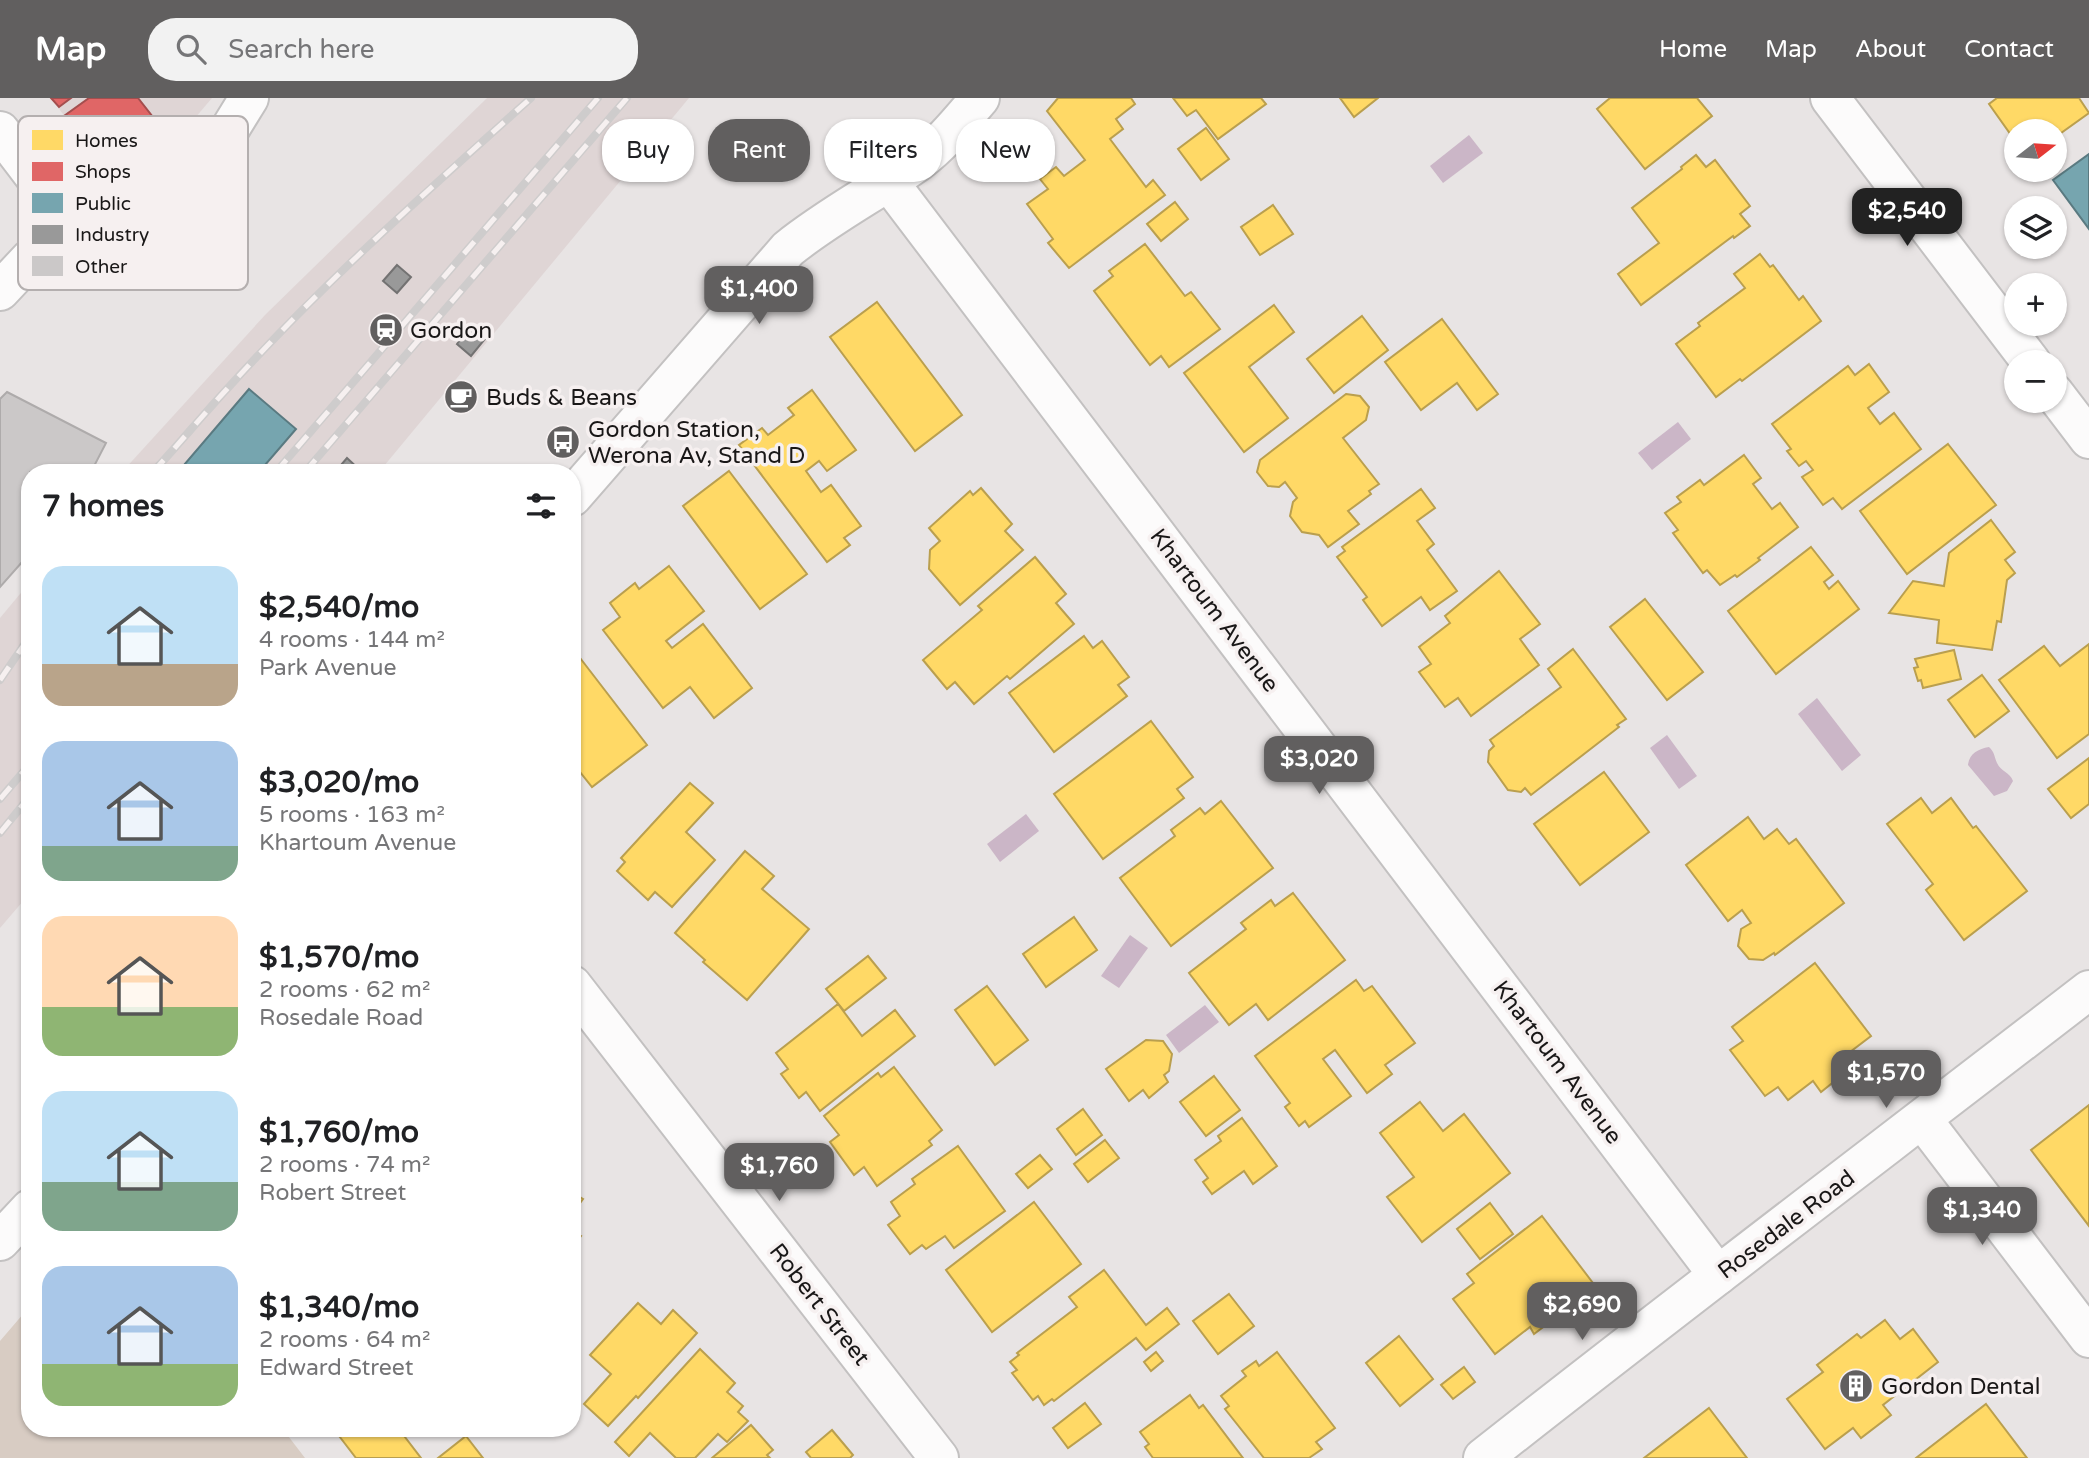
<!DOCTYPE html>
<html lang="en">
<head>
<meta charset="utf-8">
<style>
  :root { --surface:#fff; --page:#f2f2f2; --text:#202124; --muted:#757577; --accent:#615f5f }
  body { margin:0; font-family:"Varela Round",sans-serif; background:var(--page); color:var(--text); height:100vh; display:flex; flex-direction:column; font-size:26px; white-space:nowrap }
  * { box-sizing:border-box; margin:0 }
  p { font-size:23px; color:var(--muted) }
  .icon { flex:none; width:38px; height:38px; fill:none; stroke:currentColor; stroke-width:2; stroke-linecap:round; stroke-linejoin:round }
  .map { position:relative; flex:1; overflow:hidden }
  .details { position:absolute; left:21px; top:366px; width:560px; height:973px; display:flex; flex-direction:column; background:var(--surface); border-radius:28px; box-shadow:0 2px 5px #0004 }
  .details>* { flex:none }
  .hud { position:absolute; left:602px; top:21px; width:665px; height:63px; display:flex; gap:14px }
  .needle { width:46px; rotate:73deg }
  .fabs { position:absolute; left:2004px; top:21px; display:grid; gap:14px }
  .fabs a { display:grid; place-items:center; width:63px; height:63px; border-radius:50%; background:var(--surface); box-shadow:0 2px 5px #0004; font-size:35px }
  .price { position:absolute; translate:-50% -60px; padding:0 16px; border-radius:14px; background:var(--accent); color:#fff; font-size:23px; line-height:46px; filter:drop-shadow(0 2px 4px #0008) }
  .price::after { content:''; position:absolute; left:50%; top:42px; width:21px; height:16px; margin-left:-10px; background:inherit; clip-path:polygon(0 0,100% 0,50% 100%) }
  .price.active { background:#222; color:#fff }
  ul { padding:0; list-style:none }
  li { display:flex; align-items:center; gap:21px; height:175px; padding:0 21px }
  li span { display:grid; place-items:center; flex:none; width:196px; height:140px; border-radius:21px; color:#555 }
  li>.icon { margin-inline-start:auto }
  span .icon { width:84px; height:84px; fill:#fffc; stroke-width:1 }
  li b { font-size:30px }
  h2 { display:flex; justify-content:space-between; align-items:center; height:84px; padding:0 21px; font-size:30px }
  .pill { padding:0 24px; border-radius:28px; background:var(--surface); box-shadow:0 2px 5px #0004; font-size:24px; line-height:63px }
  .pill.active { background:var(--accent); color:#fff }
  header { display:flex; align-items:center; gap:42px; box-sizing:border-box; height:98px; padding:0 35px; background:var(--accent); color:#fff }
  header strong { font-size:33px }
  nav { display:flex; gap:38px; margin-inline-start:auto; font-size:24px }
  .search { width:490px; height:63px; background:var(--page); display:flex; align-items:center; gap:18px; box-sizing:border-box; padding:0 24px; border-radius:28px; color:var(--muted); font-size:26px }
  .map>svg:first-child { display:block }
  .built { fill:#dfd5d5 }
  .green { fill:#d8ccc3 }
  .water { fill:#cbb6c7 }
  .homes { fill:#ffd966; stroke:#ba9f4e; stroke-width:2 }
  .shops { fill:#e06666; stroke:#a44e4e; stroke-width:2 }
  .public { fill:#76a5af; stroke:#5a7a81; stroke-width:2 }
  .industry { fill:#999; stroke:#737272; stroke-width:2 }
  .building { fill:#cbc8c8; stroke:#aeabab; stroke-width:2 }
  .lines { fill:none; stroke-linecap:round; stroke-linejoin:round }
  .minor-casing { stroke:#c3c1c1; stroke-width:42 }
  .tertiary-casing { stroke:#c3c1c1; stroke-width:42 }
  .minor { stroke:#fcfbfb; stroke-width:38 }
  .tertiary { stroke:#fcfbfb; stroke-width:38 }
  .rail-casing { stroke:#cecccc; stroke-width:8 }
  .rail { stroke:#f6f0f0; stroke-width:5; stroke-dasharray:16; stroke-linecap:butt }
  .labels { text-anchor:middle; stroke-width:7; stroke-linejoin:round; paint-order:stroke }
  .poi-label { font-size:23px; fill:#191717; stroke:#f6f0f0; text-anchor:start }
  .street-label { font-size:23px; fill:#191717; stroke:#f6f0f0 }
  .key { fill:#f6f0f0; stroke:#b4afaf; stroke-width:2 }
  .key-label { font-size:19px; fill:#191717 }
</style>
</head>
<body>
<header>
<strong>Map</strong>
<div class="search"><svg class="icon" aria-label="search" viewBox="0 0 24 24"><circle cx="10" cy="10" r="6"/><path d="M15 15l6 6"/></svg>Search here</div>
<nav><a>Home</a><a>Map</a><a>About</a><a>Contact</a></nav>
</header>
<div class="map">
<svg width="2089" height="1360" viewBox="0 0 2089 1360">
  <rect width="100%" height="100%" fill="#e8e4e4"/>
  <!-- built -->
  <g class="built">
    <path d="M51,0H212L126,101Z"/>
    <path d="M487,0H689L379,374H122L265,217Z"/>
    <path d="M30,484V795L0,830V520Z"/>
  </g>
  <!-- green -->
  <path class="green" d="M30,1208V1330H282L305,1360H0V1243Z"/>
  <!-- water -->
  <g class="water">
    <path d="M1469,37L1483,55L1443,85L1430,68Z"/>
    <path d="M1678,324L1691,341L1652,372L1638,355Z"/>
    <path d="M1817,600L1861,657L1842,673L1798,616Z"/>
    <path d="M1667,637L1697,678L1679,691L1650,650Z"/>
    <path d="M1989,649C1995,655 1994,658 1997,665C2001,674 2010,674 2013,683L2007,693L1994,698L1968,667C1969,656 1978,651 1989,649Z"/>
    <path d="M1026,716L1039,733L1000,764L987,746Z"/>
    <path d="M1130,837L1148,850L1119,890L1101,878Z"/>
    <path d="M1205,907L1219,924L1179,955L1166,937Z"/>
  </g>
  <!-- homes -->
  <g class="homes">
    <path d="M1058,0H1131L1135,6L1116,21L1123,31L1110,41L1146,89L1153,82L1165,97L1069,170L1048,145L1053,141L1027,106L1048,91L1040,81L1056,69L1064,78L1085,62L1047,13Z"/>
    <path d="M1173,0H1261L1266,6L1218,41L1196,12L1187,18Z"/>
    <path d="M1340,0H1378L1354,19Z"/>
    <path d="M1610,0H1697L1712,18L1645,71L1597,11Z"/>
    <path d="M1997,0H2079L2089,15L2054,40V33H2016V44L1989,6Z"/>
    <path d="M1206,30L1229,61L1201,82L1178,51Z"/>
    <path d="M1696,57L1706,69L1715,62L1750,108L1740,116L1750,128L1734,140L1733,138L1641,207L1618,176L1659,145L1632,110L1682,71L1681,69Z"/>
    <path d="M1175,104L1188,121L1161,143L1147,126Z"/>
    <path d="M1273,107L1293,136L1260,157L1241,129Z"/>
    <path d="M1145,146L1185,198L1191,194L1220,231L1169,269L1161,258L1150,267L1094,193L1113,178L1109,173Z"/>
    <path d="M1760,156L1770,169L1773,167L1799,202L1803,198L1821,223L1742,283L1740,281L1716,299L1676,246L1700,228L1698,225L1745,190L1734,176Z"/>
    <path d="M877,204L962,317L915,353L830,239Z"/>
    <path d="M1274,207L1294,234L1249,269L1288,320L1244,354L1184,275Z"/>
    <path d="M1362,218L1388,252L1334,295L1307,261Z"/>
    <path d="M1442,221L1498,296L1477,312L1457,285L1421,312L1385,264Z"/>
    <path d="M1869,266L1889,294L1868,310L1880,326L1894,315L1921,351L1842,411L1833,400L1823,407L1802,379L1813,372L1806,363L1799,368L1787,353L1791,351L1772,326L1848,268L1855,277Z"/>
    <path d="M812,292L856,352L827,373L819,363L806,373L821,394L831,387L861,428L844,440L850,447L827,464L739,347L762,330L768,337L794,317L788,310Z"/>
    <path d="M1346,296L1360,298L1369,309L1366,322L1343,340L1379,386L1369,393L1371,396L1348,413L1359,426L1328,449L1319,437L1302,434L1290,418L1293,404L1297,400L1285,384L1279,389L1268,388L1257,374L1260,362Z"/>
    <path d="M1948,346L1996,407L1907,476L1860,413Z"/>
    <path d="M1744,357L1761,380L1753,386L1772,411L1780,405L1798,429L1758,460L1760,462L1737,479L1735,477L1720,487L1707,472L1703,475L1673,435L1678,432L1665,415L1681,404L1677,399L1700,382L1704,387Z"/>
    <path d="M729,373L807,476L760,511L683,408Z"/>
    <path d="M981,390L1012,426L1005,433L1023,452L960,507L929,471L930,452L940,443L929,430L970,393L973,397Z"/>
    <path d="M1421,391L1435,410L1417,423L1434,446L1427,452L1457,493L1430,512L1421,499L1382,528L1363,502L1367,499L1337,459L1345,453L1342,449Z"/>
    <path d="M1991,422L2015,454L2005,462L2015,475L2007,482L2001,524L1997,523L1992,552L1937,545L1939,522L1889,515L1913,483L1944,488L1949,455Z"/>
    <path d="M1811,449L1833,477L1824,484L1829,491L1838,483L1859,511L1776,576L1728,513Z"/>
    <path d="M1035,459L1066,496L1056,505L1074,526L1010,581L1007,578L974,606L955,584L947,591L923,562L982,512L978,508Z"/>
    <path d="M669,468L704,513L666,543L672,550L703,526L752,590L714,620L690,589L663,610L603,532L620,519L610,505L635,485L639,491Z"/>
    <path d="M1499,473L1540,526L1520,541L1539,567L1471,618L1458,600L1445,609L1419,574L1431,566L1419,549L1450,525L1445,518Z"/>
    <path d="M1645,501L1703,574L1667,602L1610,529Z"/>
    <path d="M1084,538L1093,550L1102,543L1129,579L1118,587L1127,598L1054,654L1009,595Z"/>
    <path d="M2089,546V636L2057,660L1999,582L2044,548L2060,568Z"/>
    <path d="M1573,551L1626,621L1617,627L1619,629L1531,697L1525,690L1521,694L1508,692L1488,664L1489,653L1494,648L1490,642L1561,589L1548,571Z"/>
    <path d="M1954,552L1961,581L1923,590L1921,582L1918,583L1914,570L1918,569L1915,561Z"/>
    <path d="M577,556L647,647L592,689L572,664V559Z"/>
    <path d="M1982,577L2009,613L1975,639L1948,602Z"/>
    <path d="M1151,623L1193,679L1177,691L1184,700L1103,761L1054,696Z"/>
    <path d="M2089,660V706L2071,720L2048,691Z"/>
    <path d="M1604,674L1649,734L1580,787L1534,726Z"/>
    <path d="M690,685L713,705L686,734L715,762L672,809L655,794L648,802L617,773L625,764L621,760Z"/>
    <path d="M1921,700L1932,715L1951,700L1973,730L1976,728L2027,793L1964,842L1926,792L1933,786L1887,726Z"/>
    <path d="M1221,703L1273,770L1171,848L1120,780L1175,738L1171,732L1200,710L1205,716Z"/>
    <path d="M1748,719L1764,741L1777,731L1789,746L1796,741L1844,805L1775,857L1774,855L1763,862L1749,861L1738,848L1741,831L1751,825L1742,812L1728,823L1686,767Z"/>
    <path d="M745,753L774,778L762,791L809,831L747,902L703,864L705,862L675,835Z"/>
    <path d="M1293,795L1345,862L1268,922L1256,906L1229,927L1189,875L1246,831L1241,825L1271,802L1275,808Z"/>
    <path d="M1074,819L1097,852L1046,889L1023,856Z"/>
    <path d="M868,858L886,880L844,913L826,891Z"/>
    <path d="M1815,865L1871,938L1833,967L1841,978L1821,994L1813,983L1788,1002L1778,989L1765,998L1730,952L1743,943L1732,929Z"/>
    <path d="M1356,882L1364,893L1372,888L1415,945L1385,967L1392,976L1367,995L1335,952L1323,961L1351,998L1309,1029L1305,1023L1299,1028L1285,1009L1290,1005L1255,958Z"/>
    <path d="M987,888L1028,942L995,967L955,912Z"/>
    <path d="M838,906L862,938L895,912L915,938L820,1013L806,994L799,1000L781,976L788,971L776,955Z"/>
    <path d="M1146,942L1163,943L1172,956L1169,973L1164,977L1168,984L1149,1000L1143,992L1129,1003L1106,971Z"/>
    <path d="M894,969L942,1032L929,1043L932,1047L877,1088L864,1069L854,1077L830,1044L839,1037L824,1018L878,975L881,979Z"/>
    <path d="M1214,978L1240,1012L1206,1038L1180,1004Z"/>
    <path d="M1420,1004L1443,1033L1464,1016L1510,1075L1422,1144L1387,1099L1414,1079L1380,1035Z"/>
    <path d="M2089,1007V1128L2031,1052Z"/>
    <path d="M1083,1011L1102,1037L1076,1057L1057,1031Z"/>
    <path d="M1242,1020L1277,1068L1253,1086L1244,1073L1212,1096L1203,1084L1208,1080L1195,1062L1221,1043L1218,1038Z"/>
    <path d="M1105,1042L1119,1060L1088,1084L1074,1066Z"/>
    <path d="M958,1048L1005,1113L954,1150L945,1138L926,1151L922,1147L910,1156L888,1127L900,1118L891,1104L915,1086L912,1081Z"/>
    <path d="M1040,1057L1052,1071L1028,1090L1016,1076Z"/>
    <path d="M572,1094L583,1101L572,1116Z"/>
    <path d="M1034,1104L1081,1166L992,1234L946,1172Z"/>
    <path d="M1490,1105L1513,1136L1480,1161L1457,1131Z"/>
    <path d="M1542,1118L1596,1189L1534,1236L1530,1229L1495,1256L1453,1201L1474,1185L1467,1176Z"/>
    <path d="M572,1132L581,1138L572,1150Z"/>
    <path d="M1104,1172L1146,1227L1167,1210L1179,1226L1146,1252L1136,1240L1054,1303L1052,1301L1044,1307L1038,1298L1033,1302L1012,1275L1017,1272L1010,1264L1019,1257L1017,1255L1077,1209L1069,1199Z"/>
    <path d="M1229,1196L1254,1228L1218,1256L1193,1223Z"/>
    <path d="M638,1205L661,1226L673,1212L697,1235L638,1300L636,1298L608,1328L584,1306L611,1276L590,1257Z"/>
    <path d="M1885,1222L1900,1241L1913,1231L1938,1264L1883,1307L1891,1317L1861,1340L1853,1330L1825,1351L1787,1301L1823,1274L1817,1267L1857,1236L1861,1240Z"/>
    <path d="M1399,1238L1433,1281L1400,1308L1366,1265Z"/>
    <path d="M700,1251L735,1285L727,1294L743,1308L738,1314L748,1323L727,1344L718,1336L695,1360H676L650,1335L629,1358L615,1344Z"/>
    <path d="M1156,1254L1163,1263L1151,1273L1144,1264Z"/>
    <path d="M1277,1254L1335,1330L1316,1344L1322,1351L1309,1360H1264L1225,1311L1229,1308L1221,1298L1246,1278L1242,1273L1256,1263L1259,1268Z"/>
    <path d="M1464,1269L1475,1284L1453,1301L1441,1287Z"/>
    <path d="M1190,1297L1199,1310L1203,1307L1243,1360H1153L1145,1349L1149,1346L1140,1334Z"/>
    <path d="M1085,1305L1101,1326L1068,1350L1053,1330Z"/>
    <path d="M1986,1306L2027,1360H1916Z"/>
    <path d="M1709,1310L1747,1360H1644Z"/>
    <path d="M751,1327L773,1352L767,1357L770,1360H712Z"/>
    <path d="M333,1330H398L421,1360H356Z"/>
    <path d="M832,1332L853,1357L850,1360H811L806,1354Z"/>
    <path d="M466,1338L483,1360H438Z"/>
  </g>
  <!-- shops -->
  <g class="shops">
    <path d="M51,0H71L59,9Z"/>
    <path d="M89,0H138L174,46L126,101L64,18Z"/>
  </g>
  <!-- public -->
  <g class="public">
    <path d="M2089,56V131L2053,82Z"/>
    <path d="M249,291L296,331L259,374H178Z"/>
  </g>
  <!-- industry -->
  <g class="industry">
    <path d="M397,167L411,179L397,195L383,183Z"/>
    <path d="M470,229L485,241L471,258L457,246Z"/>
    <path d="M347,360L362,374H335Z"/>
  </g>
  <!-- building -->
  <path class="building" d="M7,294L106,345L91,374H30V455L0,489V301Z"/>
  <g class="lines">
    <!-- minor casing -->
    <g class="minor-casing">
      <g id="minor">
        <path d="M0,33L70,125L112,151L125,157L134,158L151,152L164,138L249,0"/>
        <path d="M888,83L1718,1177"/>
        <path d="M0,193L30,161L70,125"/>
        <path d="M572,887L939,1360"/>
        <path d="M1922,1021L2089,1240"/>
        <path d="M1483,1360C1683,1202 1887,1048 2089,892"/>
      </g>
    </g>
    <!-- tertiary casing -->
    <g class="tertiary-casing">
      <g id="tertiary">
        <path d="M1830,0L2031,264"/>
        <path d="M2054,295L2089,341"/>
        <path d="M572,399L788,151C830,117 876,94 919,63C942,46 961,22 980,0"/>
        <path d="M0,1143L30,1111"/>
      </g>
    </g>
    <!-- minor -->
    <use href="#minor" class="minor"/>
    <!-- tertiary -->
    <use href="#tertiary" class="tertiary"/>
    <!-- rail casing -->
    <g class="rail-casing">
      <g id="rail">
        <path d="M153,374C178,347 202,318 227,291C321,187 427,93 531,0"/>
        <path d="M276,374L598,0"/>
        <path d="M305,374L627,0"/>
        <path d="M0,582L30,538"/>
        <path d="M0,701L30,666"/>
        <path d="M0,735L30,698"/>
      </g>
    </g>
    <!-- rail -->
    <use href="#rail" class="rail"/>
  </g>
  <!-- icons -->
  <defs>
    <g id="station-disc" transform="scale(1.75)"><circle r="9.5" fill="#615f5f" stroke="#f6f0f0"/><path d="M-3-6H3Q5-6 5-4V2Q5 4 3 4L4.5 6H3L1.5 4h-3L-3 6H-4.5L-3 4Q-5 4-5 2V-4Q-5-6-3-6ZM-3.5-4v3h7v-3ZM-3.5 1v1.5H-2V1ZM2 1v1.5H3.5V1Z" fill="#fff"/></g>
    <g id="cafe-disc" transform="scale(1.75)"><circle r="9.5" fill="#615f5f" stroke="#f6f0f0"/><path d="M-5.5-4.5H6V0H3Q3 3.5 0 3.5H-2.5Q-5.5 3.5-5.5 0ZM3-3.2v2h1.7v-2ZM-6 4.5H4V6H-6Z" fill="#fff"/></g>
    <g id="bus-disc" transform="scale(1.75)"><circle r="9.5" fill="#615f5f" stroke="#f6f0f0"/><path d="M-5-6H5V4H4V6H2V4H-2V6H-4V4H-5ZM-3.5-4V0h7V-4ZM-3.5 1.2v1.5H-2V1.2ZM2 1.2v1.5H3.5V1.2Z" fill="#fff"/></g>
    <g id="building-disc" transform="scale(1.75)"><circle r="9.5" fill="#615f5f" stroke="#f6f0f0"/><path d="M-4-6H4V6H1V3H-1V6H-4ZM-2.5-4.3h1.7v1.8h-1.7ZM.8-4.3h1.7v1.8H.8ZM-2.5-1h1.7V.8h-1.7ZM.8-1h1.7V.8H.8Z" fill="#fff"/></g>
  </defs>
  <g fill-rule="evenodd">
    <use href="#station-disc" x="386" y="232"/>
    <use href="#cafe-disc" x="461" y="299"/>
    <use href="#bus-disc" x="563" y="344"/>
    <use href="#building-disc" x="1856" y="1288"/>
  </g>
  <g class="labels">
    <!-- poi labels -->
    <g class="poi-label">
      <text x="410" y="240">Gordon</text>
      <text x="486" y="307">Buds &amp; Beans</text>
      <text x="588" y="339">Gordon Station,<tspan x="588" dy="26">Werona Av, Stand D</tspan></text>
      <text x="1881" y="1296">Gordon Dental</text>
    </g>
    <!-- street labels -->
    <g class="street-label">
      <text transform="translate(1215 512) rotate(53)" y="8">Khartoum Avenue</text>
      <text transform="translate(1558 964) rotate(53)" y="8">Khartoum Avenue</text>
      <text transform="translate(1786 1126) rotate(-37)" y="8">Rosedale Road</text>
      <text transform="translate(820 1206) rotate(52)" y="8">Robert Street</text>
    </g>
  </g>
  <!-- legend -->
  <rect x="18" y="18" width="230" height="174" rx="10" class="key"/>
  <rect x="32" y="32" width="31" height="20" fill="#ffd966"/>
  <rect x="32" y="64" width="31" height="19" fill="#e06666"/>
  <rect x="32" y="95" width="31" height="20" fill="#76a5af"/>
  <rect x="32" y="127" width="31" height="19" fill="#999"/>
  <rect x="32" y="158" width="31" height="20" fill="#cbc8c8"/>
  <g class="key-label">
    <text x="75" y="49">Homes</text>
    <text x="75" y="80">Shops</text>
    <text x="75" y="112">Public</text>
    <text x="75" y="143">Industry</text>
    <text x="75" y="175">Other</text>
  </g>
</svg>
<div class="fabs">
<a><svg class="needle" viewBox="-14 -14 28 28"><path d="M0-13l5 13h-10z" fill="#e53935"/><path d="M0 13l5-13h-10z" fill="#757577"/></svg></a>
<a><svg class="icon" aria-label="layers" viewBox="0 0 24 24"><path d="M12 4l9 5-9 5-9-5zM3 14l9 5 9-5"/></svg></a>
<a>+</a>
<a>−</a>
</div>
<b class="price active" style="left:1907px;top:150px">$2,540</b>
<b class="price" style="left:759px;top:228px">$1,400</b>
<b class="price" style="left:1319px;top:698px">$3,020</b>
<b class="price" style="left:1886px;top:1012px">$1,570</b>
<b class="price" style="left:779px;top:1105px">$1,760</b>
<b class="price" style="left:1982px;top:1149px">$1,340</b>
<b class="price" style="left:1582px;top:1244px">$2,690</b>
<div class="hud">
<a class="pill">Buy</a>
<a class="pill active">Rent</a>
<a class="pill">Filters</a>
<a class="pill">New</a>
</div>
<section class="details">
<h2>7 homes<svg class="icon" aria-label="filters" viewBox="0 0 24 24"><path d="M4 7h16M4 17h16"/><circle cx="9" cy="7" r="2"/><circle cx="15" cy="17" r="2"/></svg></h2>
<ul>
<li><span style="background:linear-gradient(#bfe0f5 70%,#b9a48a 0)"><svg class="icon" aria-label="home" viewBox="0 0 24 24"><path d="M3 11l9-7 9 7M6 9v11h12V9"/></svg></span><div><b>$2,540/mo</b><p>4 rooms · 144 m²</p><p>Park Avenue</p></div></li>
<li><span style="background:linear-gradient(#a9c7e8 75%,#7fa58c 0)"><svg class="icon" aria-label="home" viewBox="0 0 24 24"><path d="M3 11l9-7 9 7M6 9v11h12V9"/></svg></span><div><b>$3,020/mo</b><p>5 rooms · 163 m²</p><p>Khartoum Avenue</p></div></li>
<li><span style="background:linear-gradient(#ffd9b3 65%,#8fb573 0)"><svg class="icon" aria-label="home" viewBox="0 0 24 24"><path d="M3 11l9-7 9 7M6 9v11h12V9"/></svg></span><div><b>$1,570/mo</b><p>2 rooms · 62 m²</p><p>Rosedale Road</p></div></li>
<li><span style="background:linear-gradient(#bfe0f5 65%,#7fa58c 0)"><svg class="icon" aria-label="home" viewBox="0 0 24 24"><path d="M3 11l9-7 9 7M6 9v11h12V9"/></svg></span><div><b>$1,760/mo</b><p>2 rooms · 74 m²</p><p>Robert Street</p></div></li>
<li><span style="background:linear-gradient(#a9c7e8 70%,#8fb573 0)"><svg class="icon" aria-label="home" viewBox="0 0 24 24"><path d="M3 11l9-7 9 7M6 9v11h12V9"/></svg></span><div><b>$1,340/mo</b><p>2 rooms · 64 m²</p><p>Edward Street</p></div></li>
</ul>
</section>
</div>
</body>
</html>
